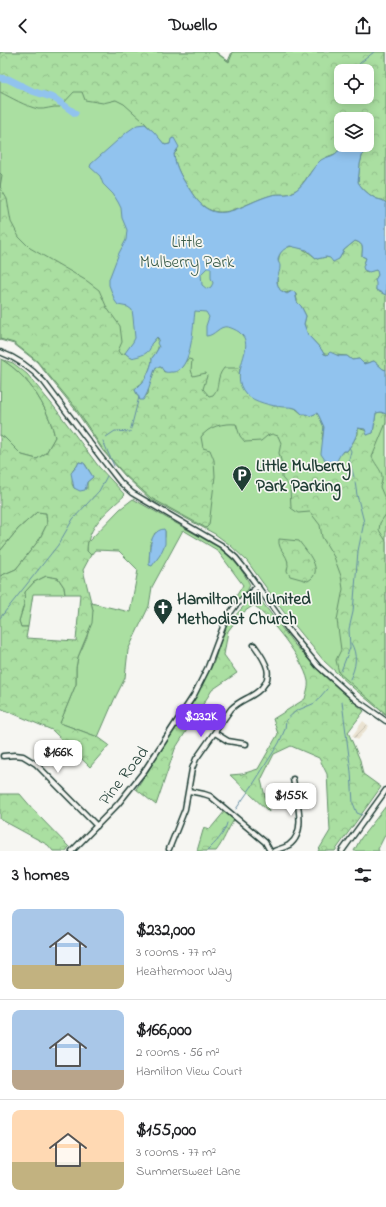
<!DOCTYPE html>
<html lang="en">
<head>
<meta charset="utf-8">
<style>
  :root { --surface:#fff; --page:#f6f6f6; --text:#202124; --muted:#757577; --line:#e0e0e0; --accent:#7c3aed }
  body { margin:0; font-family:"Indie Flower",sans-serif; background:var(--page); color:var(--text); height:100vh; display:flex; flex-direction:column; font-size:15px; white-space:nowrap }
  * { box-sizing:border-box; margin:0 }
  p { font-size:13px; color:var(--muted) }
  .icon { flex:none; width:22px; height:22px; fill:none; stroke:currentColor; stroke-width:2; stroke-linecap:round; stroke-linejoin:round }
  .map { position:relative; height:799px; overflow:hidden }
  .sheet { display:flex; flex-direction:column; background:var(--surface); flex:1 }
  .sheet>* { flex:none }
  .tools { position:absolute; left:334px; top:12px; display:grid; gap:8px }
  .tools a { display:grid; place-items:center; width:40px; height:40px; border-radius:8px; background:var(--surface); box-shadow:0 2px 10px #0003; font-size:20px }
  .price { position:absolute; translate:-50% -34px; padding:0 9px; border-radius:8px; background:#fff; color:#222; font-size:13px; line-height:26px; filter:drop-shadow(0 1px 2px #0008) }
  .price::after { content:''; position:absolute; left:50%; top:24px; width:12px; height:9px; margin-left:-6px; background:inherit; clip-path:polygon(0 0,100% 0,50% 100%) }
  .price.on { background:var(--accent); color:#fff }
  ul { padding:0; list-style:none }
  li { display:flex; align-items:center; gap:12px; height:100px; padding:0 12px }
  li+li { border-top:1px solid var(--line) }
  li span { display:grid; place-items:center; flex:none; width:112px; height:80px; border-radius:8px; color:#555 }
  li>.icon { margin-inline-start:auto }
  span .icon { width:48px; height:48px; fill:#fffc; stroke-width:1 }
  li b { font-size:17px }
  h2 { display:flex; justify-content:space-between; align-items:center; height:48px; padding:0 12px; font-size:17px }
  header { display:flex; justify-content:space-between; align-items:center; height:52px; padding:0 12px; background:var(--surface); font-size:18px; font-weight:700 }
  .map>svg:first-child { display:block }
  .industrial { fill:url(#industrial-furrows) }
  .green { fill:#aadfa1; stroke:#648e6a; fill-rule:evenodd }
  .forest { fill:url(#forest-crowns); stroke:#648e6a; fill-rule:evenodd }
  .water { fill:#91c3ee; stroke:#638da4; fill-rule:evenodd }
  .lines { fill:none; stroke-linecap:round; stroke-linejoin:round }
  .stream { stroke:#638da4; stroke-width:1 }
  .river { stroke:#91c3ee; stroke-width:7 }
  .minor-casing { stroke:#1f3d34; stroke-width:7 }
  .minor { stroke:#f6f6f2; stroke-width:4 }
  .labels { text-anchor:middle; stroke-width:3.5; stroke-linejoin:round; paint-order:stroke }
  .park-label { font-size:17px; fill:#3b5d4a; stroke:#f6f6f2 }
  .poi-label { font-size:17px; font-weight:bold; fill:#1f3d34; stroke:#f6f6f2; text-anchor:start }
  .street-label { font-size:17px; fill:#1f3d34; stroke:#f6f6f2 }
</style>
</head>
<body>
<header><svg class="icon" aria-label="back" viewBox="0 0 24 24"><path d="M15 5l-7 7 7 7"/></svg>Dwello<svg class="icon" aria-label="share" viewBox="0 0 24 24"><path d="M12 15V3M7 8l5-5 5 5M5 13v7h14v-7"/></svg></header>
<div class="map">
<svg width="386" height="799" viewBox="0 0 386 799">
  <defs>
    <pattern id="industrial-furrows" width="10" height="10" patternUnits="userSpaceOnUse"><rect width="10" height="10" fill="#eae2d1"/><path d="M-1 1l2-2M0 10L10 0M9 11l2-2" fill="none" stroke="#c8c3b4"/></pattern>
    <pattern id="forest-crowns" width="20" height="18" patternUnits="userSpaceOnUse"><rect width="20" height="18" fill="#aadfa1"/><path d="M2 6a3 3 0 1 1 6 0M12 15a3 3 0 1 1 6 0" fill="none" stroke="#92c08b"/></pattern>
  </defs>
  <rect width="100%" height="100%" fill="#f6f6f2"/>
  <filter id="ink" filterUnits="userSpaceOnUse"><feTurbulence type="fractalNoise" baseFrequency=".025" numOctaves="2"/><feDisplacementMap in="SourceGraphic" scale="8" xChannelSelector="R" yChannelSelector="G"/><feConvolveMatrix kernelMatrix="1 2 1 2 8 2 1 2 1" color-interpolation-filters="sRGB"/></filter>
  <g filter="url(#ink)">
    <!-- industrial -->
    <path class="industrial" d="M363,669L369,674L358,688L352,684Z"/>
    <!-- green -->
    <g class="green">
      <path d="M0,0H216L228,9L232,0H386V663L352,635L324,609L283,559L247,509L230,493L215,482L150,447L125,424L103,399L74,356L37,310L14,292L0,288ZM341,19H367V45H341ZM341,67H367V93H341Z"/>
      <path d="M1,307C7,311 13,315 18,320C36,336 50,363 55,385L46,401L37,407L22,403L5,386L0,383Z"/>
      <path d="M133,447L220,496C233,507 243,518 250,533L247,539L232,551L243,533L217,498L183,478L152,535L149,554L128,598L125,626L114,648L98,685L60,671L76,632V616L78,605L87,585L93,558L91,551L130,560L138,518L119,499L95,498L91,503L87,499V491L120,457ZM165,479V485L149,512L150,492L155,481Z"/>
      <path d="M37,460L46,461L47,472L39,488L16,517L0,524V499L18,477Z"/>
      <path d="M46,524L58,526L64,535L65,542H33L28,575H21L19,569L24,552L25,540L34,530Z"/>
      <path d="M386,754V781L378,797L379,799H354L361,786Z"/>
    </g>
    <!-- forest -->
    <g class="forest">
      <path d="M0,0H215L229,10L233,0H386V151C383,148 381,148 377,147C370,144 361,136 358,130L360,112L365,93H367V67H355L354,63L349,65V67H341V93H343C341,96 338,100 335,102C332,103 329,104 327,105C322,108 318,112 315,115C307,123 303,135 293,140C287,144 279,141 272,143C239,152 215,179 190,138C183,128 175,115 174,102L178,98L170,92L165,93L143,69L124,52L116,48L103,51L85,48L82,40H74L60,55C52,54 45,58 38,57C25,54 12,46 0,40ZM341,19H367V45H341Z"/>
      <path d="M0,121L2,123L0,135L7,147L11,170L19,185L30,196L87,229L99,238L107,256L120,274L122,290L118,299L121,303L125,301L132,306L151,292L157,285C161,292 157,301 152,306C153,311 146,327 142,331C139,334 137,333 135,338L140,348L148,342L149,333L156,315H162L164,320L182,315L185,309L189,307L192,308L191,318L193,324L206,321L207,324L203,337L209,344L213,343C221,334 215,327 224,316H238L240,317L239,322L291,355L295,356L302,362H306L310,364L317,361L319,364L324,375L322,387L335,412L339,403L343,399H347L358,382V376L373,381L376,361L381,360L386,362V371L372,405C378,418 386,420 380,435L386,449V462L380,471L379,478L386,489V662L339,621L336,608L341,598L337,568L343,537L341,524L334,505L322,485L320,473L310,460L298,461L291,456L290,435L282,426V412L279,401L281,391L278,384L272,382L267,384L261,389L245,390L240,384L236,372C223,371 209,374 201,385L203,396L210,398L214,408L215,424L209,473L206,476L151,446L126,424L104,399L75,355L37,309L14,291L0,287Z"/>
      <path d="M355,189C365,192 362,197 362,204L366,206L364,212L366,220L376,218L378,219V223L375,228L377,231L376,238L386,243V318L383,317L374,309L363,312L359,307L352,308L347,304L324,302L321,297L308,283L304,272L306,264L301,254L297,250L296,242L292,239C274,247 277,225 278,215C279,210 278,204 281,200C291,187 309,200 317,207L326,205L339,207L344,198Z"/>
      <path d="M1,307L13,311L27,322L55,356L99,415L125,443C108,459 87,474 87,499L91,503L83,518L93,558L92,571L78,605L76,616V632L60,671L98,685L109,693L90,715L52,678L0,656V524L16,517L39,488L47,472L46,461L37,460L18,477L0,499V426L1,423L0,421V383L5,386L22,403L37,407L46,401L55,385C50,363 36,336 18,320C13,315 7,311 1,307ZM79,410L85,412L93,425L87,430V436H74L72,432L73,418L77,414ZM46,524L58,526L64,535L65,542H80L76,589L26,586L28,575H21L19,569L24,552L25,540L34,530Z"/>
      <path d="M279,487L299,489C306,499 326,519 308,529L290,524L287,519C292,503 277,500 279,487Z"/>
      <path d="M252,545L259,546L294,592L323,623L364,659L348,680L360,708L363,722L381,735L335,799H318L330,779L327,722L319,706L291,694L274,702L261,728L269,760L230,723L242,722L258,717L278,682L273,667L305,647C306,642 309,634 308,629C303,606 271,568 254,553L241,562L228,579L224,603L237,621L212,638L175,697L156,753L136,737L193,650L214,610L225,575Z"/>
      <path d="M0,742H20L38,763L69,795L66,799H53L48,793L0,767Z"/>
      <path d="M225,759L234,768C227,778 224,789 216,799H197L204,775L210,777Z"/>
    </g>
    <!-- water -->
    <g class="water">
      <path d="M145,72L154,80L165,93L170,92L171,87L174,86L179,95L174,102C175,115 183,128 190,138C215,180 239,152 272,143C279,141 287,144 293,140C306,133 310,117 321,108C325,105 331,105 335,102C338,100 341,96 343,93H365L360,112L358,130C361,136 370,144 377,147C381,148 383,148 386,151V243L376,238V231L375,228L378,223L377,219L376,218L369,220L364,218L363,215L366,206L362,204C362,197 365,192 355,189L344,198L339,207L333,210L330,206L326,205L317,207L307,198L290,194C284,197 279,200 278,208C278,210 280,212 280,214C280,225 273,225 280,238L287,242L292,239L295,240L297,250L301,254L306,264L304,272L308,283L321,297L324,302L327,303L330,300L339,304H347L352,308L359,307L364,312L374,309L383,317L386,318V362L381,360L376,361L373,381L367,383L365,377L358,376C357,385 352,392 347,399H343C339,403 337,411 333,413L325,408L321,402L324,375L319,364L317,361L310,364L306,362H302C300,360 298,357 295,356C292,355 287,355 283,355C272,354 254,350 246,342C226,320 259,295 239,280C236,278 232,276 228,275C219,273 215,284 206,284V274L209,265L206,260L195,259C193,274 192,312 177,319C175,320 173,320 171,320C165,321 164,320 161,315H156C151,326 150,339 143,348H140L135,338C137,334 139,334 142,331C146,327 153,311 152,306L155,302L159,295L157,291L159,287L157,285L151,292C151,302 140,304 131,306L125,301L133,290L135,286L133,265L132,258L128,255L118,253L115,249L109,233V227L119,201L126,188L127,178L122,166L121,156L118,150L113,142L103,132L100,124L90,115L91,112L127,80L137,73ZM207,216H211V226L213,231L211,235L207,237L202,233L201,222Z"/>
      <path d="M79,410L84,411L93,425L87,430L85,438L80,439L74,436L71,421L77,414Z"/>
      <path d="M164,477L165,479V492L160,503L152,514L149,513C150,500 148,479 164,477Z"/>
    </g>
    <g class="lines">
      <!-- stream -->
      <g class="stream">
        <path d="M355,19L360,11L374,0"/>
        <path d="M351,45V51"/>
        <path d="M106,385L115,379L130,380L139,345"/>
        <path d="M103,389L114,414"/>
        <path d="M349,395L351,399L349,407L354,425"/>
        <path d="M0,566L58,493L73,467L99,439L107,424"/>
        <path d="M341,619L350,596L349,577L353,560L358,499L364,470L357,443L355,430"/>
        <path d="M350,627C356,615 358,603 351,591"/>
        <path d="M342,650L351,720L353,751L357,761L362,763"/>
        <path d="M236,757L252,734L279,691L285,677L286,668L296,659L315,651L327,637"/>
        <path d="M207,799C216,790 224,783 227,771"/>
      </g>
      <!-- river -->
      <path class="river" d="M0,26L8,27L32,39L54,46L75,61"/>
      <!-- minor casing -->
      <g class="minor-casing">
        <g id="minor">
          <path d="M0,300C17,306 32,317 44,330L99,403L120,430L132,441L221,493L236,506L248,521L290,580L318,614L356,648L386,669"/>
          <path d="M215,681L228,689L246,692"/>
          <path d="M3,704L15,703L23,704L36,712L97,774"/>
          <path d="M189,739L204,742L210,744L265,790L270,799"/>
          <path d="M169,797L185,757L192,717L196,707L231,657C240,648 248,647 257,640C277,625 265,608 254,593"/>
          <path d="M72,799L118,752L145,718L194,643L208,615L226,567L236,553L258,534"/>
          <path d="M274,799C279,797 284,796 289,793C308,780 296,746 293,727"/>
          <path d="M342,799L386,738"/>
        </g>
      </g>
      <!-- minor -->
      <use href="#minor" class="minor"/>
    </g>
  </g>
  <!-- icons -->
  <defs>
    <g id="parking-pin" transform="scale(1)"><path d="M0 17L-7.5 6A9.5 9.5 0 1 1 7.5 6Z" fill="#1f3d34" stroke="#f6f6f2"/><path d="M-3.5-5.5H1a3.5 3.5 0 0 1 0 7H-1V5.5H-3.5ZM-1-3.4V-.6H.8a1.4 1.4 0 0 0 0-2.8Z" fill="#fff"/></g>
    <g id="church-pin" transform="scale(1)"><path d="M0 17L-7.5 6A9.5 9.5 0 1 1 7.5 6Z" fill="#1f3d34" stroke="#f6f6f2"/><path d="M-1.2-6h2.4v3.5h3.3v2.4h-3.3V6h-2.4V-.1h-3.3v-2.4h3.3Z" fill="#fff"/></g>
  </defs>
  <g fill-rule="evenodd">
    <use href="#parking-pin" x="242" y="423"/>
    <use href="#church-pin" x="163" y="556"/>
  </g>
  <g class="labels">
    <!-- park labels -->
    <g class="park-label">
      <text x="187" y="195">Little<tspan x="187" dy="20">Mulberry Park</tspan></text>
    </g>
    <!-- poi labels -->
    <g class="poi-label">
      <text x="256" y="419">Little Mulberry<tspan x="256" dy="20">Park Parking</tspan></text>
      <text x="177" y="552">Hamilton Mill United<tspan x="177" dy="20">Methodist Church</tspan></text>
    </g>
    <!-- street labels -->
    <g class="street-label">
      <text transform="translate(123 723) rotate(-52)" y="6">Pine Road</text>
    </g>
  </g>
</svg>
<div class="tools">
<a><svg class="icon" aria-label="locate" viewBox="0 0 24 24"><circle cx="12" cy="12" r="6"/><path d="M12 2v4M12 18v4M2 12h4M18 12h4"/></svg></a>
<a><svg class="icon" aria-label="layers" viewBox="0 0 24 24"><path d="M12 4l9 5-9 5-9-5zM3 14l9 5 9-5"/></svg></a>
</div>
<b class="price on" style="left:201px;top:686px">$232K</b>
<b class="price" style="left:58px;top:722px">$166K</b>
<b class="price" style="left:291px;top:765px">$155K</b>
</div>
<section class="sheet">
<h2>3 homes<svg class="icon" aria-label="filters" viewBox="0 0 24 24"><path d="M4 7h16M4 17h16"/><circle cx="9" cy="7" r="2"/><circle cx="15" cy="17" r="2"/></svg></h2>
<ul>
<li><span style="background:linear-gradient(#a9c7e8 70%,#c2b280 0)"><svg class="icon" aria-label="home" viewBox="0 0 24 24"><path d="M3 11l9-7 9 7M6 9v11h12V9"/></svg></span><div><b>$232,000</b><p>3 rooms · 77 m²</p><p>Heathermoor Way</p></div></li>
<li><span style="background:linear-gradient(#a9c7e8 75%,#b9a48a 0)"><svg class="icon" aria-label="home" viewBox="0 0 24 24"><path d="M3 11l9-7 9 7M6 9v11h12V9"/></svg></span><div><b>$166,000</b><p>2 rooms · 56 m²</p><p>Hamilton View Court</p></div></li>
<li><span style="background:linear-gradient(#ffd9b3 65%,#c2b280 0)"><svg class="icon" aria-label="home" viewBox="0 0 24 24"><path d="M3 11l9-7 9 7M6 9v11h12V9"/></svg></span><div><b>$155,000</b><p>3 rooms · 77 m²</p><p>Summersweet Lane</p></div></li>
</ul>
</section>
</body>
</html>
